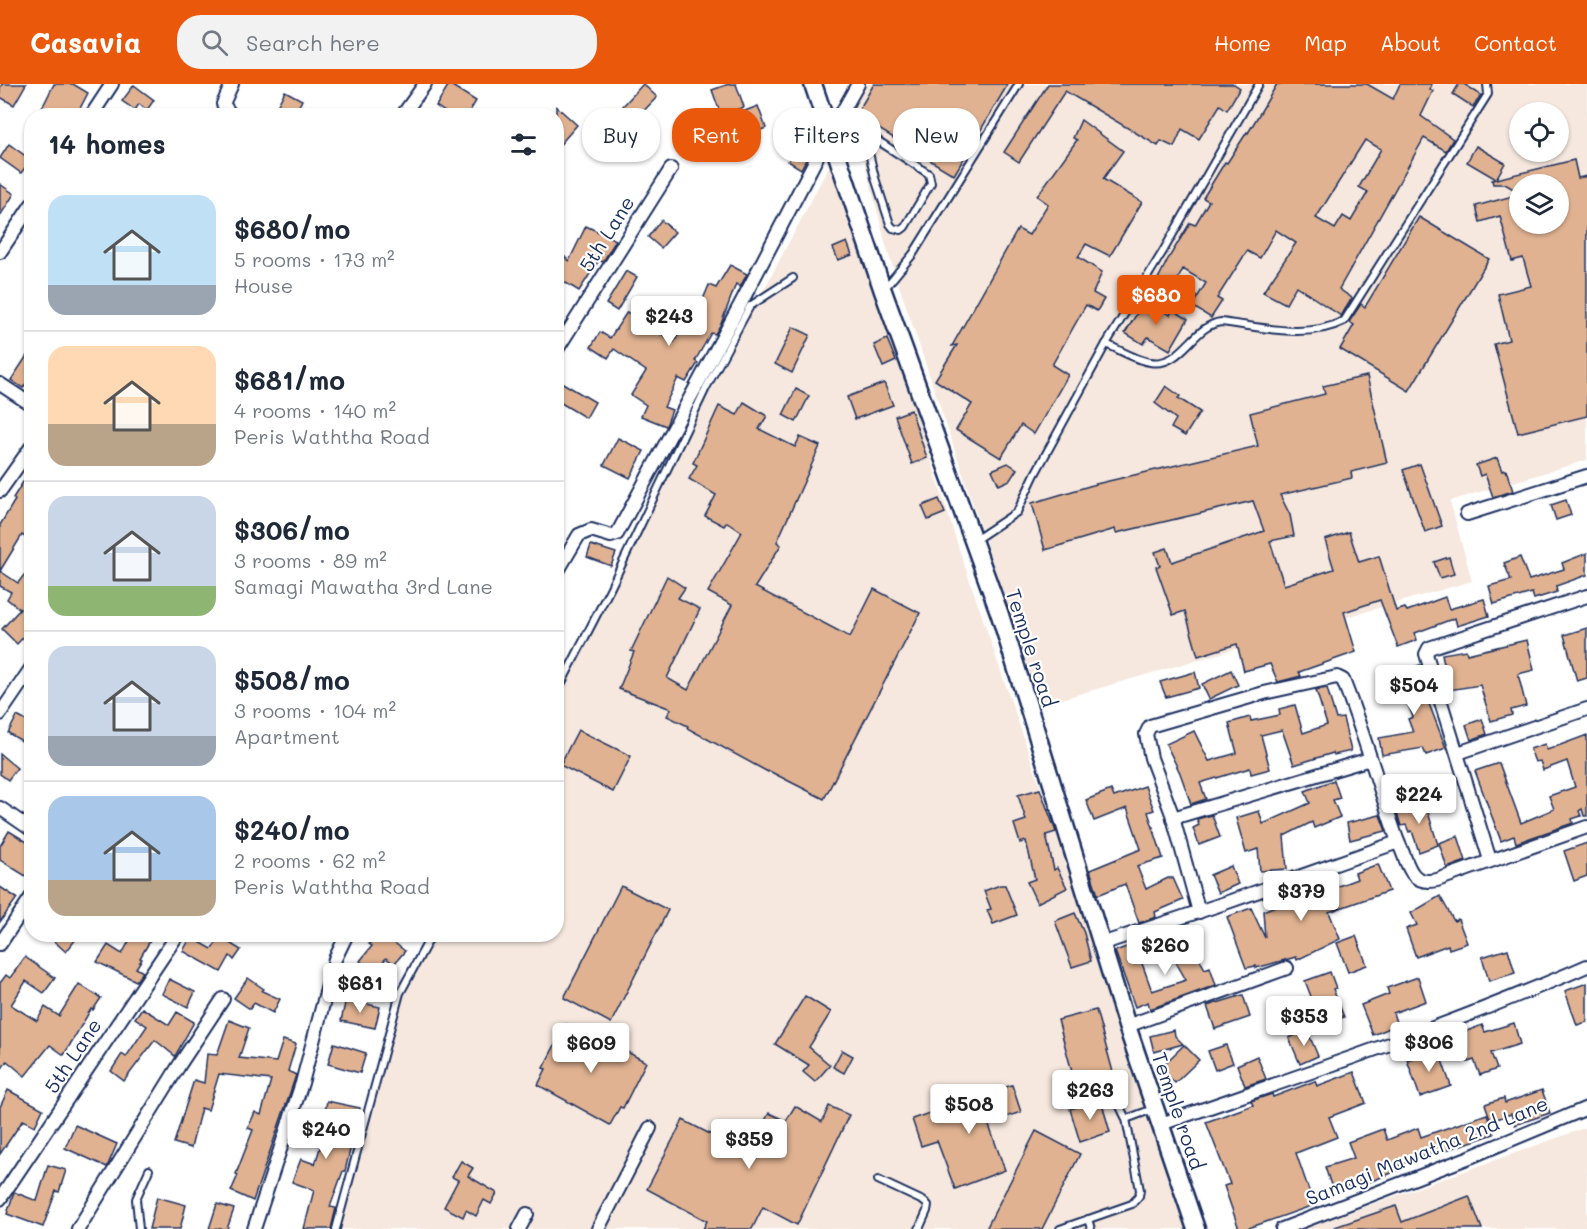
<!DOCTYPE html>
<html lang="en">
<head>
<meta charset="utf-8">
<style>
  :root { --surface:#fff; --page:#f2f2f3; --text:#1f2937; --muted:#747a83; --line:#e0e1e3; --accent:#ea580c }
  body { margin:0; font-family:Mali,sans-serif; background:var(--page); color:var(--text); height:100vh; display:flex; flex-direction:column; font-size:22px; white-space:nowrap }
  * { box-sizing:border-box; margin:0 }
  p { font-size:20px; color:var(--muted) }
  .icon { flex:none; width:33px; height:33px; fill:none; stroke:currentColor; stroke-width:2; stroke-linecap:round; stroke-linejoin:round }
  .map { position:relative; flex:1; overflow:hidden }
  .sheet { position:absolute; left:24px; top:24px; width:540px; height:834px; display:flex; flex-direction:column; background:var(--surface); border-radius:24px; box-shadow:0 2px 4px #0004 }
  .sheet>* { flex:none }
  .hud { position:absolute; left:582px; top:24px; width:570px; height:54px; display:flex; gap:12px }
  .tools { position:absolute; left:1509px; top:18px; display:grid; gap:12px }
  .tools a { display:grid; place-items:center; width:60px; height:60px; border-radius:50%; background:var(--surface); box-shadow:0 2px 4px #0004; font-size:30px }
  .price { position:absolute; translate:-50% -51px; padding:0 14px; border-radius:6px; background:#fff; color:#222; font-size:20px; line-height:39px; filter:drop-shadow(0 2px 3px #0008) }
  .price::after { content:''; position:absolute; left:50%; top:36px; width:18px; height:14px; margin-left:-9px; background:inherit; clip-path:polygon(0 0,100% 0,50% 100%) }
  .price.active { background:var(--accent); color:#fff }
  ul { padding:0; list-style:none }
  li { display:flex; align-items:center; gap:18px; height:150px; padding:0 24px }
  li+li { border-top:2px solid var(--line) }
  li span { display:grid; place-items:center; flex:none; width:168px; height:120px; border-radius:18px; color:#555 }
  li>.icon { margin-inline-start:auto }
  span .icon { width:72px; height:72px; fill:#fffc; stroke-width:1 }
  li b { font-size:26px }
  h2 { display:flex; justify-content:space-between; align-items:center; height:72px; padding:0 24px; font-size:26px }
  .pill { padding:0 21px; border-radius:24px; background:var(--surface); box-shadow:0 2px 4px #0004; font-size:21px; line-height:54px }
  .pill.active { background:var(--accent); color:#fff }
  header { display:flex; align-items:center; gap:36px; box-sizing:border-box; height:84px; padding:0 30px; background:var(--accent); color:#fff }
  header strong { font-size:28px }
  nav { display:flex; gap:33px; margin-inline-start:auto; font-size:21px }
  .search { width:420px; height:54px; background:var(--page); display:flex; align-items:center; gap:15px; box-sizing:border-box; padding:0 21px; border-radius:24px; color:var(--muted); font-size:22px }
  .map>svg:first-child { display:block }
  .built { fill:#f6e8de; fill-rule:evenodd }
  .building { fill:#e0b291; stroke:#1b2f5e; stroke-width:1.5; fill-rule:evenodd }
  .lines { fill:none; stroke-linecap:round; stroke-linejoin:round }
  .lane-casing { stroke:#1b2f5e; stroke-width:10 }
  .street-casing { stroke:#1b2f5e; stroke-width:16 }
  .secondary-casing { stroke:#1b2f5e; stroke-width:21 }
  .lane { stroke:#fff; stroke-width:6 }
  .street { stroke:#fff; stroke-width:12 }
  .secondary { stroke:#fff; stroke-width:16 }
  .labels { text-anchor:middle; stroke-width:4.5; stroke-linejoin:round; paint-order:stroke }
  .street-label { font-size:20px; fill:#1b2f5e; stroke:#fff }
</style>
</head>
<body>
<header>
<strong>Casavia</strong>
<div class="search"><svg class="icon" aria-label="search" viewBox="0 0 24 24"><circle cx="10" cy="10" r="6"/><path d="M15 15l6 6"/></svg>Search here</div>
<nav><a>Home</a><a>Map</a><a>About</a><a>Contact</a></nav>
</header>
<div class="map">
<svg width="1587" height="1145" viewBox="0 0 1587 1145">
  <rect width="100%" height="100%" fill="#fff"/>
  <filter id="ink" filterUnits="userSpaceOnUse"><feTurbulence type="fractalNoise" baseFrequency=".0167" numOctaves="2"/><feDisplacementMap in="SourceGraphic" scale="12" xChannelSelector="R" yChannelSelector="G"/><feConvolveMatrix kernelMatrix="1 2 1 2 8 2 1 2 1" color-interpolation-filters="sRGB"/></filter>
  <g filter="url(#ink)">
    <!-- built -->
    <g class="built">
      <path d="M865,0H1587V376L1450,417L1472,497L1041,621L888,169L851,25ZM1520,28H1558V68H1520ZM1520,100H1558V140H1520Z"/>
      <path d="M835,71L961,471L1192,1145H332L390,943L433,851L556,850L557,598Z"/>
      <path d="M1587,1043V1145H1303L1434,1098Z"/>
    </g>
    <!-- building -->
    <g class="building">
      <path d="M2,0H26L14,21L0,13V4Z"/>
      <path d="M54,0H73L88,9L76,32H38Z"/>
      <path d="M449,0L476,17L467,32H451L436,22Z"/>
      <path d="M643,0L657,13L636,35L623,22Z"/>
      <path d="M729,0H736L744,23L721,31L712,6Z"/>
      <path d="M874,0H1008L954,91L856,31Z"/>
      <path d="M1048,0H1234L1240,4L1227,26L1220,21L1199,55L1182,45L1174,63L1161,57L1158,62L1065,7L1019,78L1004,68Z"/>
      <path d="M1277,0H1367L1393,15L1400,0H1432L1430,5L1433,7L1421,32L1453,55L1446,67L1424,54L1339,205L1352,214L1341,232L1296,202L1286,220L1263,208L1296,159L1276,146L1260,174L1247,167L1217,214L1222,217L1211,234L1192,222L1206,199L1183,185L1173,205L1157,197L1168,175L1190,139L1195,141L1209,117L1203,114L1225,78L1227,79L1247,48L1248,49ZM1365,56L1381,65L1359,103L1368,108L1351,137L1343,132L1335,145L1316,134Z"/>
      <path d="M1459,0H1464L1481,11L1473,23L1453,10Z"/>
      <path d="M134,1L154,16L147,26L139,20L135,26L122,17Z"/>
      <path d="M285,7L302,16L294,32H272Z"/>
      <path d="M556,22L577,41L556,65Z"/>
      <path d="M758,22L766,44L753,49L745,27Z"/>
      <path d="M1081,36L1123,67L1103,95L1142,118L1110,172L1086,160L1078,173L1102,188L1093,209L1104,215L1097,227L1086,221L1052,281L1068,291L1034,350L1021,341L1001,374L956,346L972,320L935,296L957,261L952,262L1018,145L1029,151L1048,120L1037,112L1077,56L1073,54Z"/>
      <path d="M801,57L812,64L801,85L788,77Z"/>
      <path d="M9,60L31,76L21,89L0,74Z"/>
      <path d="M1476,62L1505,79L1496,95L1467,78Z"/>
      <path d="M1574,76L1578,94L1587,92V332L1518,349L1494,260L1509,256L1498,210L1531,202L1523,174L1512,177L1500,132L1480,138L1476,122L1520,110V140H1558V100H1520V109L1505,100H1493L1492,96Z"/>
      <path d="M0,100L14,110L0,132Z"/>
      <path d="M1419,133L1489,175L1409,307L1340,265L1354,241L1349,238L1361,220L1365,223Z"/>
      <path d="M661,136L675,148L661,164L648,153Z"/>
      <path d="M586,142L616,156L603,178L599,176L579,207L556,193V186L565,173L569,177Z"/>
      <path d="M847,158L852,171L838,176L833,164Z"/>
      <path d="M730,181L747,190L740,203L736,200L721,240L715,250L711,249L695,277L698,279L686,298L678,294L664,323L672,326L666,342L641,332L646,321L631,311L646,287L614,265L608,274L591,263L600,248L610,254L627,228L674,258L686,238L692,242L709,201L716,204Z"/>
      <path d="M626,187L637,193L617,227L606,220Z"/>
      <path d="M1145,216L1170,231L1173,226L1188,235L1170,266L1148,253L1143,260L1125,249Z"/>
      <path d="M793,243L810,251L792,289L775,280Z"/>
      <path d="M887,255L896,277L883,283L874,261Z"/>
      <path d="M32,264V291L23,304L11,296Z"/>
      <path d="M1367,292L1387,379L1351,388L1352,394L1280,411L1290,431L1294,452L1270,457L1284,501L1334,485L1325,456L1349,448L1359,478L1379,472L1396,527L1405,524L1407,527L1445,513L1449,525L1484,515L1489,532L1457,542L1455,534L1415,549L1417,556L1398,563L1380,516L1344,528L1356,568L1299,588L1301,592L1278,598L1270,580L1244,587L1237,560L1198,572L1185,527L1173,531L1156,483L1160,482L1155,468L1167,464L1172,478L1264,447L1253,417L1116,449L1115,445L1045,466L1032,419L1096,400L1258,362L1250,329L1325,310L1323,302Z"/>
      <path d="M556,295L595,318L586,334L556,316Z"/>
      <path d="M884,299L893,321L855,335L847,313Z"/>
      <path d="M1166,302L1180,312L1178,314L1200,328L1185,352L1171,344L1176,335L1155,319Z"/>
      <path d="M796,305L809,312L796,338L783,331Z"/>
      <path d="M744,318L767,332L759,345L795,363L800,353L820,362L777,458L781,461L755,503L850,553L874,505L920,529L824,715L769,687L768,688L687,644L688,642L667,632L671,625L619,605L634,568L631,567L667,492L685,504L678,514L700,525L667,594L688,606L732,521L708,508L742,448L727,438L724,442L705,432L716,411L689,395L697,381L693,379L719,322L737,331Z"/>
      <path d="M911,326L927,374L912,380L895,332Z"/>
      <path d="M618,354L644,367L630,394L604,381Z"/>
      <path d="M1497,374L1502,387L1506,386L1513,407L1493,413L1485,390L1480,392L1476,381Z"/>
      <path d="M1008,379L1017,385L1010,396L999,401L992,386Z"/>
      <path d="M1420,380L1442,442L1425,448L1403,386Z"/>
      <path d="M23,398L32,403V457L22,451L0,487V441L15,416L13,414Z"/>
      <path d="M939,415L945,429L928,436L922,422Z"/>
      <path d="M1566,416L1571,431L1556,436L1551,421Z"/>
      <path d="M591,461L616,469L611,482L587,473Z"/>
      <path d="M1587,469V491L1556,502L1557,508L1534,515L1532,509L1494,520L1489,502L1511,496L1504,479L1520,473L1529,496L1564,485L1562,479Z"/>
      <path d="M1449,473L1454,490L1440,494L1434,478Z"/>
      <path d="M0,487L18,499L24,491L32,497V544L17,560L2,545L20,525L7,515L11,508L0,502Z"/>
      <path d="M1587,544V594L1577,597L1564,551Z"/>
      <path d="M1527,556L1534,586L1518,590L1526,622L1511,626L1512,631L1491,637L1480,601L1449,606L1442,570L1466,566L1467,570Z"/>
      <path d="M1420,581L1430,610H1428L1430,616L1428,617L1446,664L1426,671L1423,664L1382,671L1379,654L1413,648L1408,635L1413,633L1400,601L1390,604L1386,592Z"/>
      <path d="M1231,586L1238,601L1209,615L1202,600Z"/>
      <path d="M1195,588L1199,604L1166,613L1160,598Z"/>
      <path d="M1327,604L1336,635L1343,634L1351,667L1334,671L1333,669L1294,681L1282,646L1261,651L1270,685L1251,690L1250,684L1200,699L1206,715L1191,720L1180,689L1166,660L1194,647L1209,677L1237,669L1229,639L1250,633L1251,637L1280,631L1279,625L1295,621L1303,649L1327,641L1316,606Z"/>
      <path d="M17,632L32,640V663L8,649Z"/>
      <path d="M1482,635L1487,650L1471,656L1466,641Z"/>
      <path d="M578,646L631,672L613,708L560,681Z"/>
      <path d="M1587,651V732H1584L1582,725L1579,727L1581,732L1572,735L1573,739L1516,759L1514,752L1501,757L1475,687L1499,679L1521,739L1554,725L1549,712L1575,703L1567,677L1543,686L1540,677L1535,678L1530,665L1545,660L1547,666Z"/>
      <path d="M0,670L17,684L8,696L0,690Z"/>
      <path d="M1334,696L1340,714L1333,716L1340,733L1314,744L1312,738L1284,752L1287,785L1260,787L1258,765L1246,769L1236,734L1259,727L1263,740L1310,719L1305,707Z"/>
      <path d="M1145,702L1154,726L1148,728L1163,774L1137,782L1146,805L1168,794H1173L1183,816L1155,828L1156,833L1139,839L1125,800L1098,811L1090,786L1141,765L1127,724L1094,737L1086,716L1111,706L1114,713Z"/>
      <path d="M1040,705L1056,748L1046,751L1054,786L1057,784L1067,804L1037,819L1027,798L1035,795L1026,757L1020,759L1014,740L1026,736L1018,711Z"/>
      <path d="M1424,715L1438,761L1419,768L1412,747L1409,748L1406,741L1401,742L1397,729L1412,724L1410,719Z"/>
      <path d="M1212,731L1220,753L1199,761L1193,744L1199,741L1197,735Z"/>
      <path d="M1380,731L1386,747L1350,756L1347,739Z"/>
      <path d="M9,747L32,761V796L0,776V762Z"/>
      <path d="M1458,752L1466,777L1447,784L1439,759Z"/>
      <path d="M1587,759V792L1574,797L1564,767Z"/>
      <path d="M1378,780L1389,807L1329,828L1340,855L1297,876L1296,873L1256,884V882L1246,884L1227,833L1251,824L1265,854L1263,827L1312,807L1314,811L1357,795L1355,789Z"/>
      <path d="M1231,782L1238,800L1218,809L1210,791Z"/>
      <path d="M1000,801H1005L1017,831L993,840L987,826L991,825L984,807Z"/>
      <path d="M621,802L668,826L611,939L564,914Z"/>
      <path d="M0,803L17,814L0,838Z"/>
      <path d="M1440,812L1454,837L1458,835L1467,859L1449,865L1448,861L1416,873L1406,845L1417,841L1411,829Z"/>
      <path d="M1075,829L1084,849L1091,877L1072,883L1055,837Z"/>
      <path d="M46,850H80L66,868Z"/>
      <path d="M133,850H154L140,874L142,875L136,884L143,888L136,897L97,878L108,861L122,870Z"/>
      <path d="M376,850H383L405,867L394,880L386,874L375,889L360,877L372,862L369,860Z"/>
      <path d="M1356,852L1367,881L1348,888L1337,859Z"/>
      <path d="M191,853L212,865L220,853L241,866L234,876L230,872L221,888L183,867Z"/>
      <path d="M1187,853L1205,885L1210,883L1216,901L1150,925L1148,918L1135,923L1115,867L1135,860L1152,907L1186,896L1168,864Z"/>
      <path d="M1508,865L1515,889L1489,897L1482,873Z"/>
      <path d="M25,873L55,894L44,909L26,897L11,921L37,937L45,923L59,932L79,900L101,914L93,926L91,925L64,971L50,961L25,992L7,977L0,987V899L6,891L10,894Z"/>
      <path d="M1330,888L1336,904L1333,905L1344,933L1319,942L1311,921L1314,920L1305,897Z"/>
      <path d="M1418,893L1426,917L1393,929L1397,941L1373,951L1361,921L1389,910L1387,904Z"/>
      <path d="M248,894L264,905L262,907L280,915L273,929L254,919L250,925L234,914Z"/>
      <path d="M169,895L195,908L188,923L162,910Z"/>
      <path d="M1587,899V938L1577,941L1565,907Z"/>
      <path d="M1243,911L1250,933L1215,945L1207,922Z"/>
      <path d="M805,912L831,928L809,963L830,981L815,998L803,988L809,981L775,960Z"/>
      <path d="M346,915L380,923L375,944L341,937Z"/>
      <path d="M142,924L169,941L177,928L194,938L175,972L155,956L124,997L111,987L122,970L126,973L147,942L135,934Z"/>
      <path d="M1096,926L1113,988L1075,999L1058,936Z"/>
      <path d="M229,936L249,944L239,974L276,978L283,956L296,960L288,987L296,991L294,997L253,1117L231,1107L238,1091L236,1090L253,1046L248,1044L255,1028L261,1031L271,996L219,990L208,1026L201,1024L191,1064L174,1059L194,996L204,999L207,970L217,971Z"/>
      <path d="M1514,939L1520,960L1491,969L1497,985L1480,991L1474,976L1468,978L1457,951L1482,941L1485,948Z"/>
      <path d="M566,940L618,968L620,964L646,978L623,1024L620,1023L610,1041L538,1001L546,985L543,984Z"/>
      <path d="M1174,946L1175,952L1183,960L1154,968L1150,952Z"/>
      <path d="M1307,946L1318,972L1300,980L1289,954Z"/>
      <path d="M334,959L366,969L360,989L328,980Z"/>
      <path d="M1184,961L1199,976L1175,999L1160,984Z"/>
      <path d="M1226,961L1233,979L1215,986L1208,967Z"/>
      <path d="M1438,965L1451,1002L1420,1013L1407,976Z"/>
      <path d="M842,966L853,972L844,989L833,983Z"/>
      <path d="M1257,972L1266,995L1245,1002L1237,981Z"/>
      <path d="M1354,988L1366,1019L1329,1033L1337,1053L1296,1069L1314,1121L1246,1145H1239L1224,1102L1230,1100L1206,1038L1253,1021L1251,1017L1272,1010L1273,1013L1315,997L1317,1002Z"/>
      <path d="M1012,1001L1021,1028L988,1039L1005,1086L955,1105L937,1057L921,1062L912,1035Z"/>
      <path d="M8,1006L43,1025L35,1042L23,1036L0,1070V1023Z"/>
      <path d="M1542,1006L1550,1029L1515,1041L1511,1030L1491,1037L1485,1020L1504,1014L1505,1019Z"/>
      <path d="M1101,1016L1110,1048L1080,1058L1070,1025Z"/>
      <path d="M327,1017L360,1024L345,1087H343L330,1123L336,1124L331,1145H304L314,1106L292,1098L301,1075L315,1080L324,1051L296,1043L302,1026L324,1033Z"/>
      <path d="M795,1022L822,1038L829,1022L849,1031L797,1141L763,1123L752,1145H703L707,1137L647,1105L683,1036L743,1067L745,1064L750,1066L769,1029L786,1037Z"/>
      <path d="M1487,1030L1494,1050L1444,1067V1065L1397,1082L1399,1086L1364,1100L1362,1097L1333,1107L1325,1083L1354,1074L1348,1058L1383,1045L1387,1056L1418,1044L1421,1053Z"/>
      <path d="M75,1041L117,1060L107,1083L65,1064Z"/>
      <path d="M1036,1047L1080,1070L1042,1145H986Z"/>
      <path d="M461,1077L473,1084L468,1092L497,1109L491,1120L484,1116L476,1132L466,1126L463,1133L444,1123L458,1096L452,1093Z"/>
      <path d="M48,1081L66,1086L59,1108L56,1107L43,1143L7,1130L14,1108L37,1117Z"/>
      <path d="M1469,1112L1482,1145H1335V1143L1396,1122L1402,1138Z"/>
      <path d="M157,1113L186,1121L180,1145H149Z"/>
      <path d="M217,1120L234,1125L227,1145H209Z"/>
    </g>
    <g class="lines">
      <!-- lane casing -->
      <g class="lane-casing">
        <g id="lane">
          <path d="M840,32L929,90L931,99L905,143L901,146L893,144L890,140L875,94L864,48"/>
          <path d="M885,204L913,170L1019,0"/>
          <path d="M1106,260C1120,266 1136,276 1150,278C1182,284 1193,241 1221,238C1262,243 1306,256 1344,237L1488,10L1487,0"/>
          <path d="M975,456L1017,428L1035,390L1106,260L1162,169L1259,0"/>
          <path d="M556,610L611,503L706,304L750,222L793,194"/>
          <path d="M1126,1035L1153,1025"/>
          <path d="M878,1096L923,1117L928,1121L927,1127L919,1145"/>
          <path d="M1088,1135L1091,1145"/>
          <path d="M139,1145L136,1115L149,1086"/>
          <path d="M336,1145L400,909L432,850"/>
          <path d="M1060,1145L1132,1120L1139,1112L1140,1106L1126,1035L1111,1004"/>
        </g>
      </g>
      <!-- street casing -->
      <g class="street-casing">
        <g id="street">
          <path d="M232,0L223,20L232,32"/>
          <path d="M91,32L112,0"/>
          <path d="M402,32L425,0"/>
          <path d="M0,168L32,120"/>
          <path d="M556,267L671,85"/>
          <path d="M0,300L32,321"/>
          <path d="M0,407L32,362"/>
          <path d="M1467,430L1587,392"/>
          <path d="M556,490L579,451L591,446L611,452L617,450L740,221L816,75L829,46L840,32L858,0"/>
          <path d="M0,630L32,583"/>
          <path d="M1458,669L1587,625"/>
          <path d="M0,724L32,746"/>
          <path d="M1173,734L1370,675"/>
          <path d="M1490,776L1426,570L1429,564L1587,512"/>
          <path d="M1199,828L1172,730L1151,674L1146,650L1150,642L1264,609L1337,593L1343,596C1364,649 1379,704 1398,758"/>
          <path d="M0,860L32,812"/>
          <path d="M1101,860L1225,819L1398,758C1409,779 1408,802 1437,796L1587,743"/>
          <path d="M1127,942L1287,884"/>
          <path d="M1161,1040C1304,990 1448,943 1587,882"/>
          <path d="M0,1115L178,850"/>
          <path d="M78,1145L180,980L223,915"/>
          <path d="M254,1145L302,999L335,875L347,850"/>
          <path d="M519,1145L527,1130"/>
          <path d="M598,1145L650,1044"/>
          <path d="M1282,1145L1470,1073L1587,1024"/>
        </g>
      </g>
      <!-- secondary casing -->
      <g class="secondary-casing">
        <path id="secondary" d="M813,0L883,207L1000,531L1127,942L1196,1145"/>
      </g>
      <!-- lane -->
      <use href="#lane" class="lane"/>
      <!-- street -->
      <use href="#street" class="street"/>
      <!-- secondary -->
      <use href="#secondary" class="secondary"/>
    </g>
  </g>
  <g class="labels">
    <!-- street labels -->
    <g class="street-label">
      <text transform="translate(607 150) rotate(-58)" y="7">5th Lane</text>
      <text transform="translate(1031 564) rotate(72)" y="7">Temple road</text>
      <text transform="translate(73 972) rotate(-56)" y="7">5th Lane</text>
      <text transform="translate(1178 1027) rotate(71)" y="7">Temple road</text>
      <text transform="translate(1427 1067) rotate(-22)" y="7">Samagi Mawatha 2nd Lane</text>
    </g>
  </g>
</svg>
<div class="tools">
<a><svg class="icon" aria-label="locate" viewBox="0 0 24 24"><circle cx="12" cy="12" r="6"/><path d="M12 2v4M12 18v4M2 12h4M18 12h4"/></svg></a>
<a><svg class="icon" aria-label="layers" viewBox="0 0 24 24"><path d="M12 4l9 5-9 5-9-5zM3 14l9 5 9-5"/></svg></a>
</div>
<b class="price active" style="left:1156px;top:242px">$680</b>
<b class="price" style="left:669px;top:263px">$243</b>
<b class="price" style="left:1414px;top:632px">$504</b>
<b class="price" style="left:1419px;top:741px">$224</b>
<b class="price" style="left:1301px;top:838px">$379</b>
<b class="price" style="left:1165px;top:892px">$260</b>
<b class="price" style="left:360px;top:930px">$681</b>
<b class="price" style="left:1304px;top:963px">$353</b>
<b class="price" style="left:1429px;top:989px">$306</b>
<b class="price" style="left:591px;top:990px">$609</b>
<b class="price" style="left:1090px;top:1037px">$263</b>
<b class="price" style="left:969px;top:1051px">$508</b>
<b class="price" style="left:326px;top:1076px">$240</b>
<b class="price" style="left:749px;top:1086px">$359</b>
<div class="hud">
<a class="pill">Buy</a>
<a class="pill active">Rent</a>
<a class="pill">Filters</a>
<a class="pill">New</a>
</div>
<section class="sheet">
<h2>14 homes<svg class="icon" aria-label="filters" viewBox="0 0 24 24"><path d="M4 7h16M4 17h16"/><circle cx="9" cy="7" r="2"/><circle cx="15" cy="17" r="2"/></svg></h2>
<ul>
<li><span style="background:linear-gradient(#bfe0f5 75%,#9aa5b1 0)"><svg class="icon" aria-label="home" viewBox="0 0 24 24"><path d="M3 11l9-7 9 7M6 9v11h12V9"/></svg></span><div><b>$680/mo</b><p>5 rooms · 173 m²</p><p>House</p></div></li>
<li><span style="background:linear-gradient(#ffd9b3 65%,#b9a48a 0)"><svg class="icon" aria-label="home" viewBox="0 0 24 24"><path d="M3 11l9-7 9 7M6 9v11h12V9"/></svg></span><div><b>$681/mo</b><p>4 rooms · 140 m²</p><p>Peris Waththa Road</p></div></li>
<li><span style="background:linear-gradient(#c9d6e8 75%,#8fb573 0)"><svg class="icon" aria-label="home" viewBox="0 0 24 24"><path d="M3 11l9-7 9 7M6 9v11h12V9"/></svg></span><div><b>$306/mo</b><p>3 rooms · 89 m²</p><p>Samagi Mawatha 3rd Lane</p></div></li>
<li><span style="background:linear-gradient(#c9d6e8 75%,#9aa5b1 0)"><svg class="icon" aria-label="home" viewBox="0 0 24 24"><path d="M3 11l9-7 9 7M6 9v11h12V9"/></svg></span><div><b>$508/mo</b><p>3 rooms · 104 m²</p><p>Apartment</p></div></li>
<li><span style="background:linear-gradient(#a9c7e8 70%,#b9a48a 0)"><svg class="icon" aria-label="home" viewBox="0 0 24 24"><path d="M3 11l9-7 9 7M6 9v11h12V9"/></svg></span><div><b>$240/mo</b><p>2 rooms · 62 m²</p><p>Peris Waththa Road</p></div></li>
</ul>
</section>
</div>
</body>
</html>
